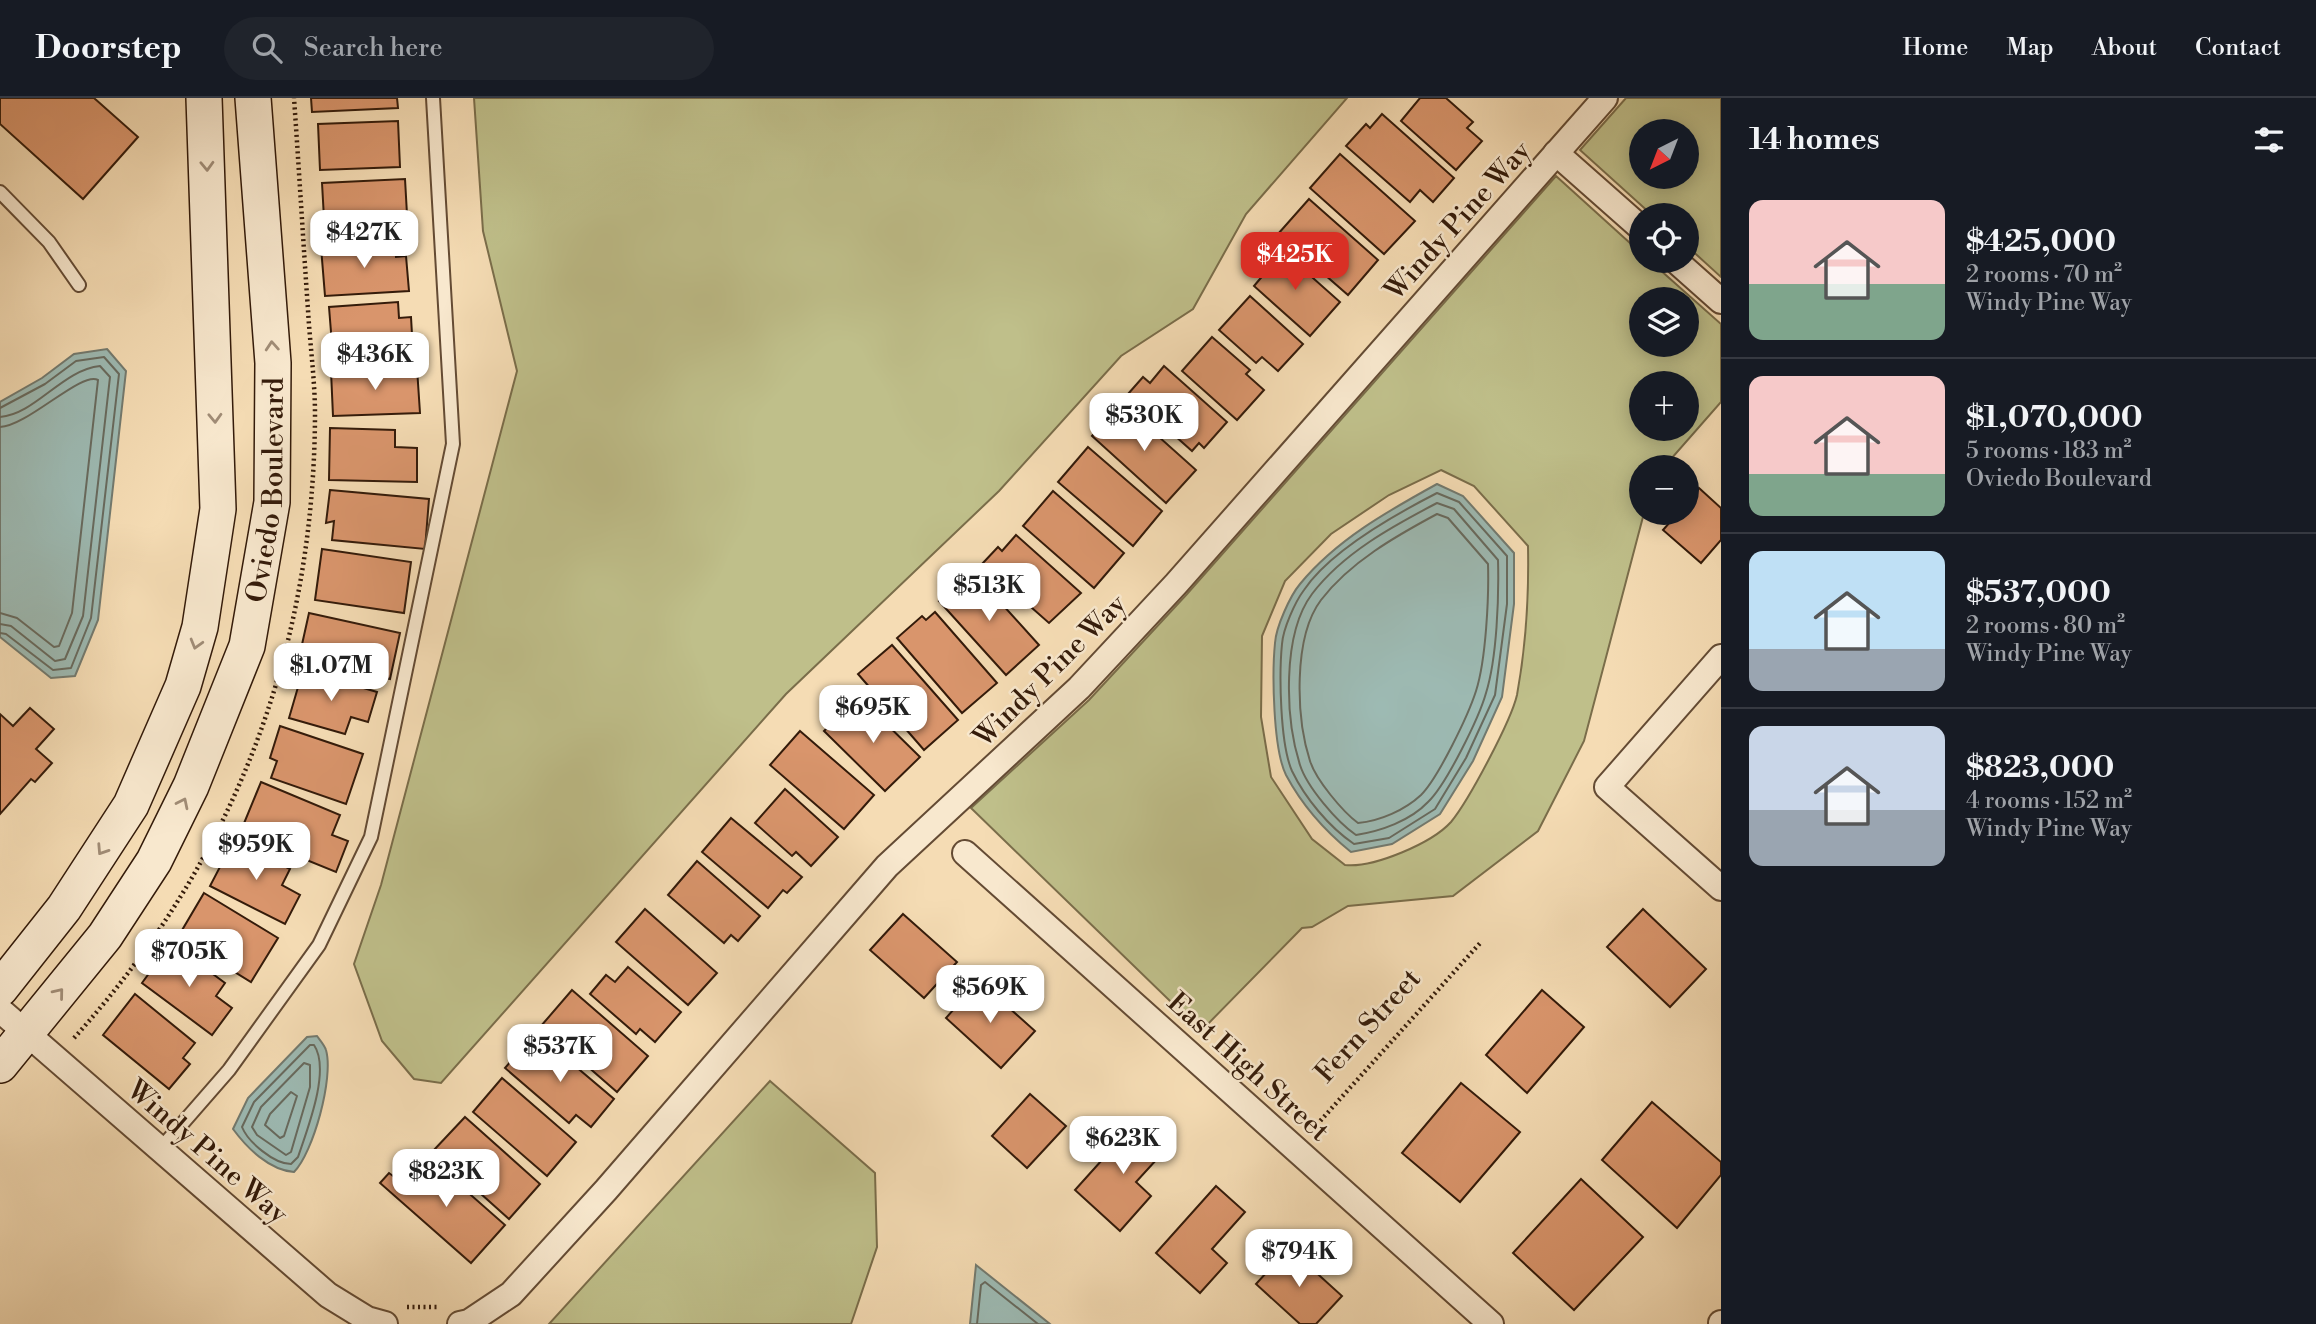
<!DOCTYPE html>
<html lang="en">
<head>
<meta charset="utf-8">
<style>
  :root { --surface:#171b24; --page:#20242c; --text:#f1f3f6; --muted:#9ea1a6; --line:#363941; --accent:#d93025 }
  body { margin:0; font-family:"Libre Bodoni",serif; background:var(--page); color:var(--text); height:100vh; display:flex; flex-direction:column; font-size:26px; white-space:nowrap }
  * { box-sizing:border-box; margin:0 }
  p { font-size:23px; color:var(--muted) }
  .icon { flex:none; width:38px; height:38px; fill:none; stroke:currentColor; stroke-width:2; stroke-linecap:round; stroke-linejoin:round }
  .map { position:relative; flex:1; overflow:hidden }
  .sheet { display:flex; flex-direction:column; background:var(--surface); width:595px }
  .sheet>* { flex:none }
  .needle { width:46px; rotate:222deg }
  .tools { position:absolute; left:1629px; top:21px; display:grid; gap:14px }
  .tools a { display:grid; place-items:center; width:70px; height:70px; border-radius:50%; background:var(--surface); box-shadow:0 4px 18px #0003; font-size:35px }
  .price { position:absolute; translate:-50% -60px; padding:0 16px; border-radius:14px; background:#fff; color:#222; font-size:23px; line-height:46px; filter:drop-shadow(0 2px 4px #0008) }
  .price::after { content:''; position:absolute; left:50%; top:42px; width:21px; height:16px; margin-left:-10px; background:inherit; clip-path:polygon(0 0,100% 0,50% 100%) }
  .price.on { background:var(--accent); color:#fff }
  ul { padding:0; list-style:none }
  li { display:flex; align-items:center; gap:21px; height:175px; padding:0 28px }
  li+li { border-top:2px solid var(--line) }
  li span { display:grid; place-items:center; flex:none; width:196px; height:140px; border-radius:14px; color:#555 }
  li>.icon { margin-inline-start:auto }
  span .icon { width:84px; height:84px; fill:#fffc; stroke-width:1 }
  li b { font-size:30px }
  h2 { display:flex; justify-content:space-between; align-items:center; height:84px; padding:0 28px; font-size:30px }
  header { display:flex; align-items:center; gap:42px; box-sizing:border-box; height:98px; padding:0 35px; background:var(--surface); border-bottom:2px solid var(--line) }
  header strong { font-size:33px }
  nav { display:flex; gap:38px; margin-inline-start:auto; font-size:24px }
  .search { width:490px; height:63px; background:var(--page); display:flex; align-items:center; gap:18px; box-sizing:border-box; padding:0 24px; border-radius:38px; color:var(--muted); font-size:26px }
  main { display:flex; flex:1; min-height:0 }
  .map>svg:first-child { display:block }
  .green { fill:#bfbf8a; stroke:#7a6d4a; stroke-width:2; fill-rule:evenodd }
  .water { fill:#9dbab3; stroke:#737a6f; stroke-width:2 }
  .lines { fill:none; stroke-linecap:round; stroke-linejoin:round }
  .shore { stroke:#686a5e; stroke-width:2 }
  .building { fill:#d9956c; stroke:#341b0a; stroke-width:2 }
  .lane-casing { stroke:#644b34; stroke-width:16 }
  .street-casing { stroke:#644b34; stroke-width:28 }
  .secondary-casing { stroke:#341b0a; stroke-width:38 }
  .path { stroke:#341b0a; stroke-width:4.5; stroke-dasharray:2 3.5; stroke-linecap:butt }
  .lane { stroke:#f8e8ce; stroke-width:12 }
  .street { stroke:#f8e8ce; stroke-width:24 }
  .secondary { stroke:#f8e8ce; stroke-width:35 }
  .oneway { stroke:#a08c76 }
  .labels { text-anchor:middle; stroke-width:5; stroke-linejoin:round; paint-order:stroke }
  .street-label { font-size:28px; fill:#341b0a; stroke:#f8e8ce }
</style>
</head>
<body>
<header>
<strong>Doorstep</strong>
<div class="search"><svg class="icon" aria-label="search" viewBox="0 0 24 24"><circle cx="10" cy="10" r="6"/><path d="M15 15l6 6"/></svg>Search here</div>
<nav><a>Home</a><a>Map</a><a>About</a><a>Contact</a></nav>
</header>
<main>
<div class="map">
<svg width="1721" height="1226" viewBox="0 0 1721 1226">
  <rect width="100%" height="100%" fill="#f5dcb4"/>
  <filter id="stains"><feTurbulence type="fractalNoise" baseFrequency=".00286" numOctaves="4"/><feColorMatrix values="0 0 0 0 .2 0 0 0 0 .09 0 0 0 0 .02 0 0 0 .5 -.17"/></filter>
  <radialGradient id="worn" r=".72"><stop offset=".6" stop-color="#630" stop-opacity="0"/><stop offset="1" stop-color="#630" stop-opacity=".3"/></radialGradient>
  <!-- green -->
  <g class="green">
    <path d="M474,0H1347L1246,116L1193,211L1121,258L999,393L786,596L441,985L414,981L382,943L354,866L381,787L517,273L483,133Z"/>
    <path d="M1626,0H1721V179L1687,148V117H1652L1580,52ZM1642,33H1687V79H1642Z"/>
    <path d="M1556,78L1641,155L1642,163H1650L1721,226V304L1664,369H1642V415H1644L1584,643L1538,733L1453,798L1348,808L1312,829L1302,830L1201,933L971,710L1089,602L1187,496ZM1687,201V247H1642V201ZM1642,285H1687V331H1642ZM1441,372L1474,388L1528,448C1529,498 1526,548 1517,597C1511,623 1469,702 1451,724C1432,745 1374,770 1345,767L1312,741L1271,679L1261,619L1262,538L1285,483L1331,436L1389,397Z"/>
    <path d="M770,983L875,1075L877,1149L851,1226H549Z"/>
  </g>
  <!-- water -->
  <g class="water">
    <path d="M107,251L126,273L98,522L75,578L51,580L0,539V304L42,280L74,256Z"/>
    <path d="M1437,386L1463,398L1514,455V506L1502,599L1473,663L1440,716L1392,746L1351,754C1325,733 1302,707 1286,677C1273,651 1272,575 1275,545C1276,529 1290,498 1300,486C1336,442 1388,413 1437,386Z"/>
    <path d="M317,938C320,942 325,948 326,952C334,980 313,1055 294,1074C269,1072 247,1050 233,1031L248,1000L307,939Z"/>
    <path d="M976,1167L1050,1226H970Z"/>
  </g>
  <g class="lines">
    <!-- shore -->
    <g class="shore">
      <path d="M0,310L45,286L76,263L104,259L119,276L91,520L71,570L53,572L6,536L0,535"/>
      <path d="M0,319C36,316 62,272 100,268L110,279L83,518L65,561L55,563L11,528L0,526"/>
      <path d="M0,329C28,328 81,273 98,282L72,515L59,548L54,549L17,520L0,515"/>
      <path d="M1437,395L1459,404L1507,458V506L1495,597L1466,660L1435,711L1389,740L1354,746C1329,729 1305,700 1292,673C1280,646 1279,576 1282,546C1283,531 1295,504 1304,492C1330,453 1396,416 1437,395Z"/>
      <path d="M1437,405L1454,411L1498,462C1499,499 1497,560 1486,595C1479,620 1446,687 1428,704C1410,723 1381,733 1356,737C1337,724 1307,689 1300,667C1285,620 1282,536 1312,496C1343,455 1393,428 1437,405Z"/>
      <path d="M1437,416L1448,420L1488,466C1489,499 1486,562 1476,593C1468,618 1438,680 1421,697C1405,712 1380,723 1358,725C1343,714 1316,682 1310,663C1296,620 1293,539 1321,502C1350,464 1396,438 1437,416Z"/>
      <path d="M310,947H314C331,972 307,1032 298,1059L291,1066C274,1066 248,1044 242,1029L254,1004Z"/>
      <path d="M304,965L310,967V989L291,1054L286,1057L257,1037L252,1029L261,1009Z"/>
      <path d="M291,994L297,998L284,1038L280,1040L265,1027L270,1016Z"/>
      <path d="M977,1226L981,1187L985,1184L1038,1226"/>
    </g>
  </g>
  <!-- building -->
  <g class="building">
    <path d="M0,0H94L138,39L83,101L0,26Z"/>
    <path d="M311,0H397L398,10L312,14Z"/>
    <path d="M1420,0H1446L1473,24L1467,30L1482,43L1456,72L1401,23Z"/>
    <path d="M1382,16L1454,80L1433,104L1420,92L1410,104L1346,48L1366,26L1370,30Z"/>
    <path d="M398,23L400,69L320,72L318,26Z"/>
    <path d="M1340,56L1415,123L1384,156L1310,90Z"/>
    <path d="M405,81L408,134L325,138L322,85Z"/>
    <path d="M1309,101L1378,162L1348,197L1278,136Z"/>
    <path d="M395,144L396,159L406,158L409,193L325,198L321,149Z"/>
    <path d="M1277,148L1340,204L1310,238L1254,188L1265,175L1258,169Z"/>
    <path d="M1250,198L1303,246L1278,273L1262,259L1256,265L1219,232Z"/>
    <path d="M398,204L399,220L411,219L413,254L333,259L329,209Z"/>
    <path d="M1212,239L1250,272L1246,276L1264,292L1237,322L1182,273Z"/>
    <path d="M1164,268L1227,324L1204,350L1199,345L1192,353L1128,296L1143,279L1150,285Z"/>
    <path d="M417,270L420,315L333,318L331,273Z"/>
    <path d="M1121,305L1196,372L1166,405L1092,338Z"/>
    <path d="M330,330L395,332V349L417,350V384L329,382Z"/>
    <path d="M1088,349L1162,413L1133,448L1058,384Z"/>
    <path d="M1699,390L1721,410V442L1701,465L1663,432L1678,415H1687V404Z"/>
    <path d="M330,392L429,401L425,451L332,442L334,423L326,425Z"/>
    <path d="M1053,393L1124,455L1094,490L1023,428Z"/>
    <path d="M1016,437L1081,495L1049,525L982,466L998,449L1002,453Z"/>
    <path d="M322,451L411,464L404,515L315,502Z"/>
    <path d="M972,473L1039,547L1006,577L939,503Z"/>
    <path d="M935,514L997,585L962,615L897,540L922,518L926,522Z"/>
    <path d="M309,515L400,535L390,581L299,560Z"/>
    <path d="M892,547L958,622L924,652L858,576Z"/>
    <path d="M303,572L377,594L368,624L351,619L345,636L289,620Z"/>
    <path d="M862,602L920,659L885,693L824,633L842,615L846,619Z"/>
    <path d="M30,610L54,631L36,651L52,665L35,684L31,681L0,716V616L13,628Z"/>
    <path d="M280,628L363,656L346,706L271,680L277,663L270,660Z"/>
    <path d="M800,633L874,697L844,731L770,667Z"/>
    <path d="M261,684L340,717L332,737L348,743L336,774L240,735Z"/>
    <path d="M785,691L838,739L811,768L796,754L792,758L755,725Z"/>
    <path d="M731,720L802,779L787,795L783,792L768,810L702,754Z"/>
    <path d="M234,742L290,771L282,787L300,797L285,826L210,788Z"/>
    <path d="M697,763L760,818L738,843L731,837L724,845L668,797Z"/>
    <path d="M204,795L278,840L251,884L178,839Z"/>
    <path d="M645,811L717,875L688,907L616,844Z"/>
    <path d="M1643,811L1706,871L1670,909L1607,849Z"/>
    <path d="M903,816L957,864L924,900L870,852Z"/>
    <path d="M171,845L225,885L216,898L232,910L212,937L142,885Z"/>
    <path d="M628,869L681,914L655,944L640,931L636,936L590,896L606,877L615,884Z"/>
    <path d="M979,883L1035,933L1001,970L946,920Z"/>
    <path d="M572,892L648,958L617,994L541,928Z"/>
    <path d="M1542,892L1584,929L1527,995L1486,957Z"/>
    <path d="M135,896L195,945L183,960L190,966L169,991L103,937Z"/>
    <path d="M542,940L614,1001L591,1029L576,1017L569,1025L505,970L523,949L530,955Z"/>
    <path d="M502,980L576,1044L547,1078L473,1014Z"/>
    <path d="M1461,985L1520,1034L1460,1104L1402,1055Z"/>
    <path d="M1030,996L1066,1028L1027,1070L992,1038Z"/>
    <path d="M1652,1004L1721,1064V1077L1677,1130L1602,1062Z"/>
    <path d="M465,1019L540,1086L509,1121L433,1053Z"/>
    <path d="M1138,1022L1168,1049L1136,1084L1151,1098L1120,1133L1075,1092Z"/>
    <path d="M430,1061L505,1127L471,1165L380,1085L389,1075L401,1084L415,1068L420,1072Z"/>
    <path d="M1581,1081L1643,1139L1574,1212L1513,1155Z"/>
    <path d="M1216,1088L1245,1114L1212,1151L1227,1165L1200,1195L1156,1155Z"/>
    <path d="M1289,1150L1342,1198L1316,1226H1300L1256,1186Z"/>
  </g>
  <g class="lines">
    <!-- lane casing -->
    <g class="lane-casing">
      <g id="lane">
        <path d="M0,94L49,144L79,187"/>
        <path d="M161,1050L229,972L319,847L371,739L453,346L433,0"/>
      </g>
    </g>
    <!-- street casing -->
    <g class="street-casing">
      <g id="street">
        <path d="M1556,55L1642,131"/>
        <path d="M1676,163L1721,203"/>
        <path d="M1721,559L1607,689L1721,790"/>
        <path d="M965,755L1491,1226"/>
        <path d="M0,912L328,1197L367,1221L385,1226"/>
        <path d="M460,1226L469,1224L511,1196L606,1092L887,768L1079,590L1176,486L1605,0"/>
        <path d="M1721,1226V1225"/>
      </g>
    </g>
    <!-- secondary casing -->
    <g class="secondary-casing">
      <g id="secondary">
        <path d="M0,891L64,810L131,707L183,588L200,529L218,411L204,0"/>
        <path id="s1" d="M0,967L105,838L154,763L191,688L247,548L272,404L273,265L253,0"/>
      </g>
    </g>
    <!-- path -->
    <g class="path">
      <path d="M74,940C233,764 314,554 315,317C315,282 310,247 308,212C303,141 299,71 294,0"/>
      <path d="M1313,1031L1481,844"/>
      <path d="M407,1209H440"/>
    </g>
    <!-- lane -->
    <use href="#lane" class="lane"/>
    <!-- street -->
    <use href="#street" class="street"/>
    <!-- secondary -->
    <use href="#secondary" class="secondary"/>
  </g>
  <!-- one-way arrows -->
  <defs><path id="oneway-chevron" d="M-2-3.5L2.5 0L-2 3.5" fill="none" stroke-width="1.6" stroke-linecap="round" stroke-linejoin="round" transform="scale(1.75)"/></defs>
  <g class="oneway">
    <use href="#oneway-chevron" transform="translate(207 68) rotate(88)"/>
    <use href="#oneway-chevron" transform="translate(272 248) rotate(-94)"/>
    <use href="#oneway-chevron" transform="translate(215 320) rotate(88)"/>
    <use href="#oneway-chevron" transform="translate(196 546) rotate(106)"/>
    <use href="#oneway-chevron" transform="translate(183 705) rotate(-64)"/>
    <use href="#oneway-chevron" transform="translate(102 752) rotate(123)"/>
    <use href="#oneway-chevron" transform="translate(59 895) rotate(-51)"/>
  </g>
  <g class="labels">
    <!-- street labels -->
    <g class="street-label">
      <text transform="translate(1457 122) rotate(-48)" y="10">Windy Pine Way</text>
      <text dy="10" stroke="none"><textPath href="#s1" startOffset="648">Oviedo Boulevard</textPath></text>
      <text transform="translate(1049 572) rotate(-45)" y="10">Windy Pine Way</text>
      <text transform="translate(1367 927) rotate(-48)" y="10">Fern Street</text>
      <text transform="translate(1249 968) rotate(42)" y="10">East High Street</text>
      <text transform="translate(208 1053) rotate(41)" y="10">Windy Pine Way</text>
    </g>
  </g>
  <rect width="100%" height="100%" filter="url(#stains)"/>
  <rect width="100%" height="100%" fill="url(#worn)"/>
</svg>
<div class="tools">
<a><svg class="needle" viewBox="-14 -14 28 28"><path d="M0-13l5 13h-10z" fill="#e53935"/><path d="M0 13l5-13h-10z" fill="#9ea1a6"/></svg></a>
<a><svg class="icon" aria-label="locate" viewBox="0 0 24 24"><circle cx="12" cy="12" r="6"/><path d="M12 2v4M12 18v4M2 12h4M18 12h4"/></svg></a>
<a><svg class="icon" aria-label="layers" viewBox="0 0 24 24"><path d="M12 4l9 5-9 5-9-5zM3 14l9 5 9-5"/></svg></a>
<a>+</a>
<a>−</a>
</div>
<b class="price" style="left:364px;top:172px">$427K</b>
<b class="price on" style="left:1295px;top:194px">$425K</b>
<b class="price" style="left:375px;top:294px">$436K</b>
<b class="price" style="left:1144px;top:355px">$530K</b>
<b class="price" style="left:989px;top:525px">$513K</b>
<b class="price" style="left:331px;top:605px">$1.07M</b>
<b class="price" style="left:873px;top:647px">$695K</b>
<b class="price" style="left:256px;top:784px">$959K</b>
<b class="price" style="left:189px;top:891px">$705K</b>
<b class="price" style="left:990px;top:927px">$569K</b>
<b class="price" style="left:560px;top:986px">$537K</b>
<b class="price" style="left:1123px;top:1078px">$623K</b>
<b class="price" style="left:446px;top:1111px">$823K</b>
<b class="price" style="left:1299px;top:1191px">$794K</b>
</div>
<section class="sheet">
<h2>14 homes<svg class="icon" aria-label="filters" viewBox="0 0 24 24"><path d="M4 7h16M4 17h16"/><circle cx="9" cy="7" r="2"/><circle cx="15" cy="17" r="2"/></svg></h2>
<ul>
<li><span style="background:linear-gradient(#f6c9c9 60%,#7fa58c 0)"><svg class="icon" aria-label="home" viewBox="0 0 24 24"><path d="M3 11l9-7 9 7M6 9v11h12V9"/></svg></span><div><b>$425,000</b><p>2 rooms · 70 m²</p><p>Windy Pine Way</p></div></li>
<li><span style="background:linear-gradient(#f6c9c9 70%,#7fa58c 0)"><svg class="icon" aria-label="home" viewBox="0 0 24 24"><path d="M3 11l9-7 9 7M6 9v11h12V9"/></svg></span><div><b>$1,070,000</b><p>5 rooms · 183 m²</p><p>Oviedo Boulevard</p></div></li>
<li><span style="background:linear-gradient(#bfe0f5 70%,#9aa5b1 0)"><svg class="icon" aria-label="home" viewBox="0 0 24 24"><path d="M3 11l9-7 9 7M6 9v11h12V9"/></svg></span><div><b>$537,000</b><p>2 rooms · 80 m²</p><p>Windy Pine Way</p></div></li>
<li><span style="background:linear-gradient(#c9d6e8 60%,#9aa5b1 0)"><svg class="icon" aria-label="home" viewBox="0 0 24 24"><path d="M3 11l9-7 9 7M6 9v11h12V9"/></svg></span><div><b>$823,000</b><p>4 rooms · 152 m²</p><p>Windy Pine Way</p></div></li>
</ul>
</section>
</main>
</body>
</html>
